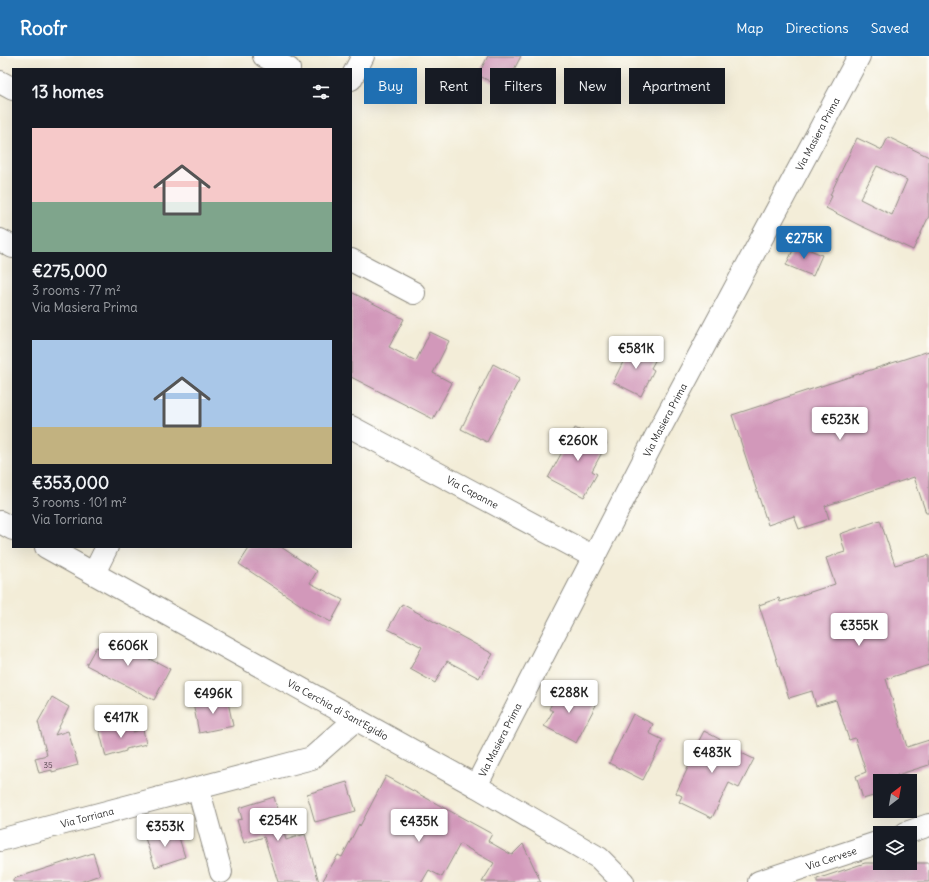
<!DOCTYPE html>
<html lang="en">
<head>
<meta charset="utf-8">
<style>
  :root { --surface:#171b24; --page:#20242c; --text:#f1f3f6; --muted:#9ea1a6; --accent:#1f6fb2 }
  body { margin:0; font-family:Delius,sans-serif; background:var(--page); color:var(--text); height:100vh; display:flex; flex-direction:column; font-size:15px; white-space:nowrap }
  * { box-sizing:border-box; margin:0 }
  p { font-size:13px; color:var(--muted) }
  .icon { flex:none; width:22px; height:22px; fill:none; stroke:currentColor; stroke-width:2; stroke-linecap:round; stroke-linejoin:round }
  .map { position:relative; flex:1; overflow:hidden }
  .drawer { position:absolute; left:12px; top:12px; width:340px; height:480px; display:flex; flex-direction:column; background:var(--surface); border-radius:0px; box-shadow:0 4px 16px #0002 }
  .drawer>* { flex:none }
  .top-card { position:absolute; left:364px; top:12px; width:380px; height:36px; display:flex; gap:8px }
  .needle { width:26px; rotate:31deg }
  .fabs { position:absolute; left:873px; top:718px; display:grid; gap:8px }
  .fabs a { display:grid; place-items:center; width:44px; height:44px; border-radius:0px; background:var(--surface); box-shadow:0 4px 16px #0002; font-size:20px }
  .price { position:absolute; translate:-50% -34px; padding:0 9px; border-radius:4px; background:#fff; color:#222; font-size:13px; line-height:26px; filter:drop-shadow(0 1px 2px #0008) }
  .price::after { content:''; position:absolute; left:50%; top:24px; width:12px; height:9px; margin-left:-6px; background:inherit; clip-path:polygon(0 0,100% 0,50% 100%) }
  .price.current { background:var(--accent); color:#fff }
  ul { padding:0; list-style:none }
  li { display:grid; align-content:center; gap:8px; height:212px; padding:0 20px }
  li span { display:grid; place-items:center; height:124px; border-radius:0px; color:#555 }
  li>.icon { margin-inline-start:auto }
  span .icon { width:72px; height:72px; fill:#fffc; stroke-width:1 }
  li b { font-size:17px }
  h2 { display:flex; justify-content:space-between; align-items:center; height:48px; padding:0 20px; font-size:17px }
  .chip { padding:0 14px; border-radius:0px; background:var(--surface); box-shadow:0 4px 16px #0002; font-size:14px; line-height:36px }
  .chip.current { background:var(--accent); color:#fff }
  header { display:flex; align-items:center; gap:24px; box-sizing:border-box; height:56px; padding:0 20px; background:var(--accent); color:#fff }
  header strong { font-size:19px }
  nav { display:flex; gap:22px; margin-inline-start:auto; font-size:14px }
  .map>svg:first-child { display:block }
  .building { fill:#d298ba; fill-rule:evenodd }
  .lines { fill:none; stroke-linecap:round; stroke-linejoin:round }
  .minor-casing { stroke:#8f8c82; stroke-width:24 }
  .secondary-casing { stroke:#8f8c82; stroke-width:24 }
  .minor { stroke:#fff; stroke-width:22 }
  .secondary { stroke:#fff; stroke-width:22 }
  .labels { text-anchor:middle; stroke-width:3; stroke-linejoin:round; paint-order:stroke }
  .number-label { font-size:8px; fill:#55464f }
  .street-label { font-size:10px; fill:#2b2b2b; stroke:#fdfcf7 }
</style>
</head>
<body>
<header>
<strong>Roofr</strong>
<nav><a>Map</a><a>Directions</a><a>Saved</a></nav>
</header>
<div class="map">
<svg width="929" height="826" viewBox="0 0 929 826">
  <rect width="100%" height="100%" fill="#fdfcf7"/>
  <filter id="ink" filterUnits="userSpaceOnUse"><feTurbulence type="fractalNoise" baseFrequency=".025" numOctaves="2"/><feDisplacementMap in="SourceGraphic" scale="8" xChannelSelector="R" yChannelSelector="G"/><feConvolveMatrix kernelMatrix="1 2 1 2 8 2 1 2 1" color-interpolation-filters="sRGB"/></filter>
  <filter id="wash" filterUnits="userSpaceOnUse"><feTurbulence type="fractalNoise" baseFrequency=".012" numOctaves="4" result="noise"/><feDisplacementMap in="SourceGraphic" scale="16" xChannelSelector="R" yChannelSelector="G"/><feGaussianBlur stdDeviation="0.9" result="paint"/><feColorMatrix in="noise" values="0 0 0 0 0 0 0 0 0 0 0 0 0 0 0 0 0 1.4 0 .05"/><feComposite in="paint" operator="in"/></filter>
  <g filter="url(#wash)">
    <rect width="100%" height="100%" fill="#f3edd8"/>
    <g id="blocks">
      <!-- building -->
      <g class="building">
        <path d="M488,0H521L504,33L478,19Z"/>
        <path d="M888,81L929,101V160L913,194L859,169L826,152L832,140L830,139L857,82L882,94ZM877,110L907,124L892,159L860,143Z"/>
        <path d="M796,188L822,199L813,220L786,209Z"/>
        <path d="M351,236L404,263L389,291L416,305L430,276L449,285L433,317L452,327L433,363L351,321Z"/>
        <path d="M632,288L657,301L651,312L654,314L641,340L613,326Z"/>
        <path d="M929,295V457H926L914,421L825,450L829,463L799,473L794,460L768,469L732,359Z"/>
        <path d="M493,308L520,322L487,386L461,373Z"/>
        <path d="M575,372L581,375L582,374L607,387L592,415L597,418L584,441L548,422Z"/>
        <path d="M880,464L895,509L929,499V609L886,623L907,691L929,684V709L897,719L898,725H880V738L863,743L856,720L866,716L855,682L849,684L836,644L816,650L812,635L789,642L759,549L779,542L780,546L835,528L826,502L845,496L840,478Z"/>
        <path d="M250,491H281L317,515L310,527L343,544L331,566L310,555L239,508Z"/>
        <path d="M402,548L493,598L479,622L447,605L435,627L410,613L422,591L388,573Z"/>
        <path d="M105,579L157,607V606L170,613L154,644L86,609L96,591L98,592Z"/>
        <path d="M561,630L596,649L576,687L544,670L553,655L549,653Z"/>
        <path d="M52,641L69,651L55,679L68,675L78,709L52,716V714L39,717L35,702L47,699L38,666Z"/>
        <path d="M227,641L233,670L199,677L193,647L214,642L215,644Z"/>
        <path d="M633,658L653,668L649,677L663,684L643,724L609,707Z"/>
        <path d="M123,667L125,671L131,669L133,676L143,673L146,688L126,693V695L106,701L99,673Z"/>
        <path d="M704,675L723,685L722,688L754,703L739,732L729,727L712,762L679,746L682,740L676,737L694,699L692,698Z"/>
        <path d="M386,720L492,778L488,785L512,799L523,788L541,826H482L494,807L460,788L442,821L429,814L422,826H322L338,799L342,801L359,768L360,770Z"/>
        <path d="M347,726L356,755L315,766L307,738Z"/>
        <path d="M274,741L286,784L305,778L319,826H278L264,781L244,787L237,764L242,763L239,752Z"/>
        <path d="M170,774L171,777L177,775L185,801L155,811L145,782Z"/>
        <path d="M93,797L100,819L80,826H13V823Z"/>
        <path d="M865,807H929V826H817V823Z"/>
      </g>
    </g>
  </g>
  <g filter="url(#ink)">
    <use href="#blocks" fill-opacity="0" stroke="#8f8c82" stroke-width="1"/>
    <g class="lines">
      <!-- minor casing -->
      <g class="minor-casing">
        <g id="minor">
          <path d="M264,0L289,13"/>
          <path d="M351,23L363,0"/>
          <path d="M0,26L13,33"/>
          <path d="M0,184L13,191"/>
          <path d="M351,204L414,237"/>
          <path id="s1" d="M351,371L594,501"/>
          <path d="M0,466L13,473"/>
          <path id="s2" d="M46,491L476,730L599,802L623,826"/>
          <path d="M94,517L107,491"/>
          <path id="s3" d="M476,730L655,382L859,0"/>
          <path d="M198,732L221,816"/>
          <path id="s4" d="M0,784L312,702L356,663"/>
        </g>
      </g>
      <!-- secondary casing -->
      <g class="secondary-casing">
        <g id="secondary">
          <path d="M906,777L929,769"/>
          <path id="s5" d="M759,826L880,786"/>
        </g>
      </g>
      <!-- minor -->
      <use href="#minor" class="minor"/>
      <!-- secondary -->
      <use href="#secondary" class="secondary"/>
    </g>
  </g>
  <g class="labels">
    <!-- number labels -->
    <g class="number-label">
      <text x="48" y="712">35</text>
    </g>
    <!-- street labels -->
    <g class="street-label">
      <text dy="4" stroke="none"><textPath href="#s3" startOffset="736">Via Masiera Prima</textPath></text>
      <text dy="4" stroke="none"><textPath href="#s3" startOffset="412">Via Masiera Prima</textPath></text>
      <text dy="4" stroke="none"><textPath href="#s1" startOffset="138">Via Capanne</textPath></text>
      <text dy="4" stroke="none"><textPath href="#s2" startOffset="334">Via Cerchia di Sant'Egidio</textPath></text>
      <text dy="4" stroke="none"><textPath href="#s3" startOffset="52">Via Masiera Prima</textPath></text>
      <text dy="4" stroke="none"><textPath href="#s4" startOffset="90">Via Torriana</textPath></text>
      <text dy="4" stroke="none"><textPath href="#s5" startOffset="76">Via Cervese</textPath></text>
    </g>
  </g>
</svg>
<div class="fabs">
<a><svg class="needle" viewBox="-14 -14 28 28"><path d="M0-13l5 13h-10z" fill="#e53935"/><path d="M0 13l5-13h-10z" fill="#9ea1a6"/></svg></a>
<a><svg class="icon" aria-label="layers" viewBox="0 0 24 24"><path d="M12 4l9 5-9 5-9-5zM3 14l9 5 9-5"/></svg></a>
</div>
<b class="price current" style="left:804px;top:204px">€275K</b>
<b class="price" style="left:636px;top:314px">€581K</b>
<b class="price" style="left:840px;top:385px">€523K</b>
<b class="price" style="left:578px;top:406px">€260K</b>
<b class="price" style="left:859px;top:591px">€355K</b>
<b class="price" style="left:128px;top:611px">€606K</b>
<b class="price" style="left:569px;top:658px">€288K</b>
<b class="price" style="left:213px;top:659px">€496K</b>
<b class="price" style="left:121px;top:683px">€417K</b>
<b class="price" style="left:712px;top:718px">€483K</b>
<b class="price" style="left:278px;top:786px">€254K</b>
<b class="price" style="left:419px;top:787px">€435K</b>
<b class="price" style="left:165px;top:792px">€353K</b>
<div class="top-card">
<a class="chip current">Buy</a>
<a class="chip">Rent</a>
<a class="chip">Filters</a>
<a class="chip">New</a>
<a class="chip">Apartment</a>
</div>
<section class="drawer">
<h2>13 homes<svg class="icon" aria-label="filters" viewBox="0 0 24 24"><path d="M4 7h16M4 17h16"/><circle cx="9" cy="7" r="2"/><circle cx="15" cy="17" r="2"/></svg></h2>
<ul>
<li><span style="background:linear-gradient(#f6c9c9 60%,#7fa58c 0)"><svg class="icon" aria-label="home" viewBox="0 0 24 24"><path d="M3 11l9-7 9 7M6 9v11h12V9"/></svg></span><div><b>€275,000</b><p>3 rooms · 77 m²</p><p>Via Masiera Prima</p></div></li>
<li><span style="background:linear-gradient(#a9c7e8 70%,#c2b280 0)"><svg class="icon" aria-label="home" viewBox="0 0 24 24"><path d="M3 11l9-7 9 7M6 9v11h12V9"/></svg></span><div><b>€353,000</b><p>3 rooms · 101 m²</p><p>Via Torriana</p></div></li>
</ul>
</section>
</div>
</body>
</html>
